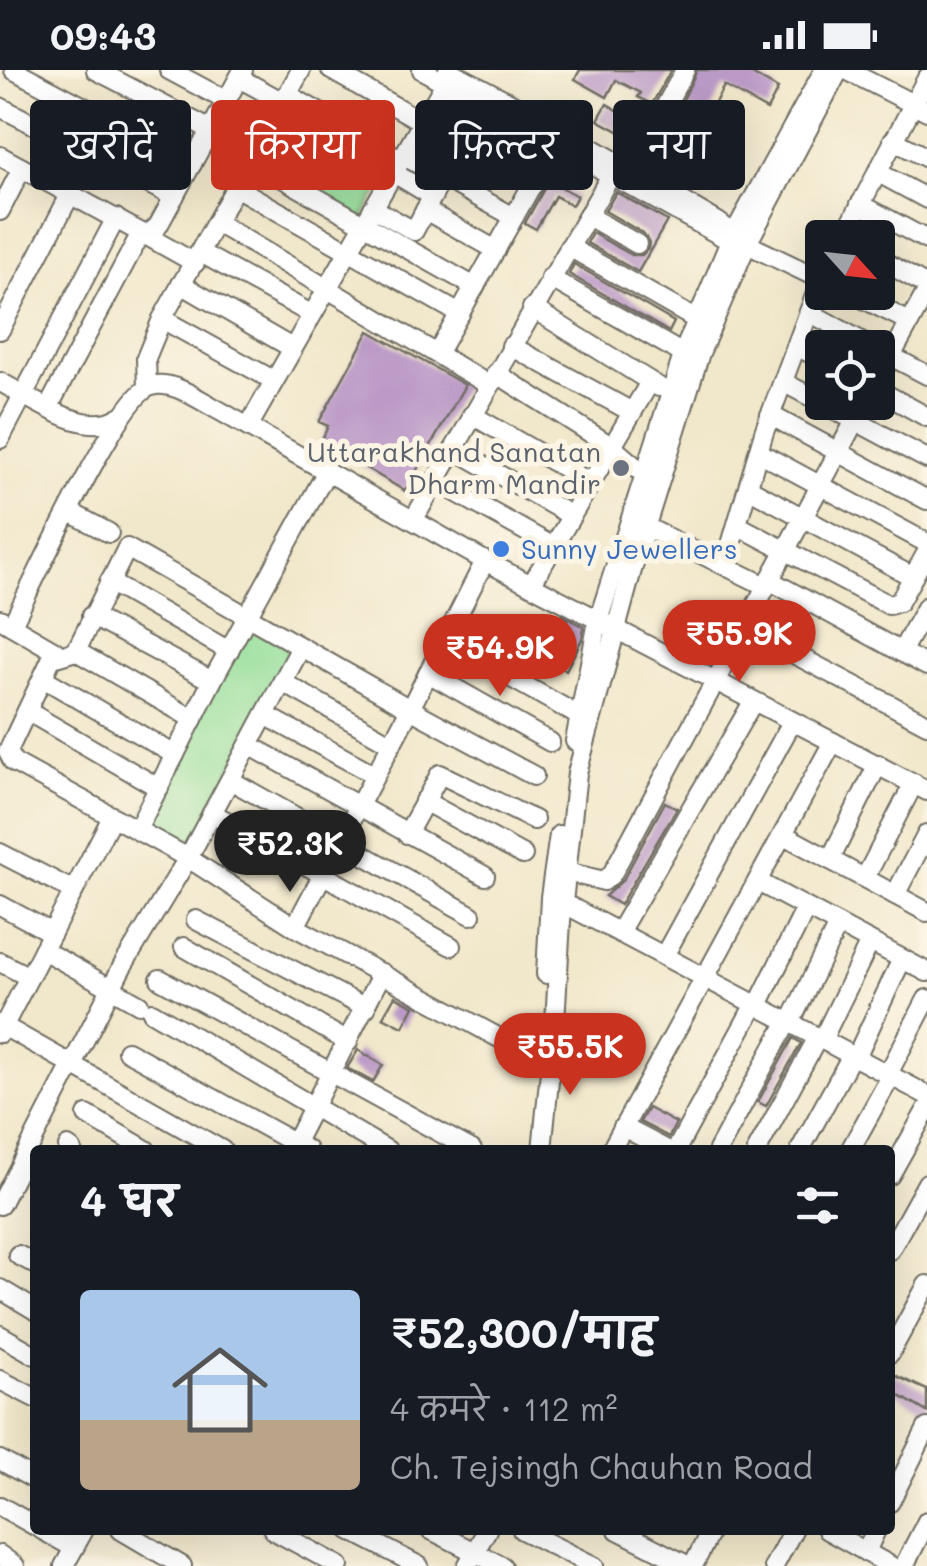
<!DOCTYPE html>
<html lang="hi">
<head>
<meta charset="utf-8">
<style>
  :root { --surface:#171b24; --page:#20242c; --text:#f1f3f6; --muted:#9ea1a6; --line:#363941; --accent:#c8321e }
  body { margin:0; font-family:Mali,"Playpen Sans Deva",sans-serif; background:var(--page); color:var(--text); height:100vh; display:flex; flex-direction:column; font-size:38px; white-space:nowrap }
  * { box-sizing:border-box; margin:0 }
  p { font-size:32px; color:var(--muted) }
  .icon { flex:none; width:55px; height:55px; fill:none; stroke:currentColor; stroke-width:2; stroke-linecap:round; stroke-linejoin:round }
  .map { position:relative; flex:1; overflow:hidden }
  .drawer { position:absolute; left:30px; top:1075px; width:865px; height:390px; display:flex; flex-direction:column; background:var(--surface); border-radius:10px; box-shadow:0 10px 40px #0002 }
  .drawer>* { flex:none }
  .hud { position:absolute; left:30px; top:30px; width:868px; height:90px; display:flex; gap:20px }
  .needle { width:65px; rotate:117deg }
  .tools { position:absolute; left:805px; top:150px; display:grid; gap:20px }
  .tools a { display:grid; place-items:center; width:90px; height:90px; border-radius:10px; background:var(--surface); box-shadow:0 10px 40px #0002; font-size:50px }
  .price { position:absolute; translate:-50% -85px; padding:0 22px; border-radius:35px; background:var(--accent); color:#fff; font-size:32px; line-height:65px; filter:drop-shadow(0 2px 5px #0008) }
  .price::after { content:''; position:absolute; left:50%; top:60px; width:30px; height:22px; margin-left:-15px; background:inherit; clip-path:polygon(0 0,100% 0,50% 100%) }
  .price.on { background:#222; color:#fff }
  ul { padding:0; list-style:none }
  li { display:flex; align-items:center; gap:30px; height:250px; padding:0 50px }
  li+li { border-top:2px solid var(--line) }
  li span { display:grid; place-items:center; flex:none; width:280px; height:200px; border-radius:10px; color:#555 }
  li>.icon { margin-inline-start:auto }
  span .icon { width:120px; height:120px; fill:#fffc; stroke-width:1 }
  li b { font-size:42px }
  h2 { display:flex; justify-content:space-between; align-items:center; height:120px; padding:0 50px; font-size:42px }
  .chip { padding:0 35px; border-radius:10px; background:var(--surface); box-shadow:0 10px 40px #0002; font-size:35px; line-height:90px }
  .chip.on { background:var(--accent); color:#fff }
  .status { display:flex; justify-content:space-between; align-items:center; height:70px; padding:0 50px; background:var(--surface); direction:ltr }
  .status svg { height:28px; fill:currentColor }
  .map>svg:first-child { display:block }
  .green { fill:#95df9b; stroke:#608563; stroke-width:2.5 }
  .building { fill:#bb9ac7 }
  .lines { fill:none; stroke-linecap:round; stroke-linejoin:round }
  .minor-casing { stroke:#706d63; stroke-width:22 }
  .minor { stroke:#fff; stroke-width:18 }
  .worship-dot { fill:#6b7280; stroke:#fcf5e5; stroke-width:4 }
  .shop-dot { fill:#3f7fe0; stroke:#fcf5e5; stroke-width:4 }
  .labels { text-anchor:middle; stroke-width:10; stroke-linejoin:round; paint-order:stroke }
  .worship-label { font-size:28px; fill:#5b616d; stroke:#fcf5e5; text-anchor:end }
  .shop-label { font-size:28px; fill:#366cbe; stroke:#fcf5e5; text-anchor:start }
</style>
</head>
<body>
<div class="status"><b>09:43</b><svg viewBox="0 0 49 12"><path d="M0 12V9h3v3zM5 12V6h3v6zM10 12V3h3v9zM15 12V0h3v12zM26 1h20v11H26zM47 4h2v5h-2z"/></svg></div>
<div class="map">
<svg width="927" height="1496" viewBox="0 0 927 1496">
  <rect width="100%" height="100%" fill="#fcf5e5"/>
  <filter id="ink" filterUnits="userSpaceOnUse"><feTurbulence type="fractalNoise" baseFrequency=".01" numOctaves="2"/><feDisplacementMap in="SourceGraphic" scale="20" xChannelSelector="R" yChannelSelector="G"/><feConvolveMatrix kernelMatrix="1 2 1 2 8 2 1 2 1" color-interpolation-filters="sRGB"/></filter>
  <filter id="wash" filterUnits="userSpaceOnUse"><feTurbulence type="fractalNoise" baseFrequency=".0048" numOctaves="4" result="noise"/><feDisplacementMap in="SourceGraphic" scale="40" xChannelSelector="R" yChannelSelector="G"/><feGaussianBlur stdDeviation="2.25" result="paint"/><feColorMatrix in="noise" values="0 0 0 0 0 0 0 0 0 0 0 0 0 0 0 0 0 1.4 0 .05"/><feComposite in="paint" operator="in"/></filter>
  <g filter="url(#wash)">
    <rect width="100%" height="100%" fill="#f1e7ca"/>
    <!-- green -->
    <g class="green">
      <path d="M284,36L393,95L362,149L255,87Z"/>
      <path d="M243,551L293,578L192,778L141,752Z"/>
    </g>
    <g id="blocks">
      <!-- building -->
      <g class="building">
        <path d="M580,0H671L652,34L638,27L641,23L616,10L607,27L575,9Z"/>
        <path d="M697,0H745L778,19L767,40L724,16L706,49L681,34Z"/>
        <path d="M607,34L641,54L633,69L598,50Z"/>
        <path d="M692,62L739,88L730,104L683,78Z"/>
        <path d="M549,110L577,126L572,135L555,126L536,159L525,153Z"/>
        <path d="M616,122L667,151L638,202L587,173L592,163L632,185H642L648,179L649,173L644,164L605,141Z"/>
        <path d="M574,194L674,252L669,262L569,204Z"/>
        <path d="M369,261L465,315L405,421L344,385L343,388L319,376L328,356L319,352Z"/>
        <path d="M562,545L584,557L582,569L566,600L541,587Z"/>
        <path d="M665,732L677,738L620,835L605,826L623,810Z"/>
        <path d="M395,926L414,936L403,957L383,947Z"/>
        <path d="M793,968L801,973L766,1036L758,1032Z"/>
        <path d="M358,980L383,995L373,1012L347,998Z"/>
        <path d="M648,1038L676,1053L669,1067L640,1052Z"/>
        <path d="M890,1303L927,1320V1342L890,1320Z"/>
      </g>
    </g>
  </g>
  <g filter="url(#ink)">
    <use href="#blocks" fill-opacity="0" stroke="#706d63" stroke-width="2.5"/>
    <g class="lines">
      <!-- minor casing -->
      <g class="minor-casing">
        <g id="minor">
          <path d="M14,0L192,94"/>
          <path d="M96,0L211,60"/>
          <path d="M169,0L227,31"/>
          <path d="M331,0L533,115"/>
          <path d="M422,0L732,172"/>
          <path d="M448,0L562,60L718,152L747,174L822,210"/>
          <path d="M846,0L927,41"/>
          <path d="M239,8L283,32"/>
          <path d="M287,24L400,89"/>
          <path d="M0,37L174,127"/>
          <path d="M893,70L927,88"/>
          <path d="M402,85L514,147"/>
          <path d="M0,86L147,166L158,156L243,0"/>
          <path d="M252,91L475,217"/>
          <path d="M630,101L685,0"/>
          <path d="M877,102L927,129"/>
          <path d="M394,103L432,126"/>
          <path d="M237,118L460,244"/>
          <path d="M860,134L927,170"/>
          <path d="M373,138L414,161L443,107"/>
          <path d="M425,140L496,180"/>
          <path d="M0,141L22,98"/>
          <path d="M588,146L637,174"/>
          <path d="M217,153L489,315"/>
          <path d="M147,166L195,193"/>
          <path d="M843,168L927,8"/>
          <path d="M569,177L697,250"/>
          <path d="M201,183L311,244"/>
          <path d="M878,188L927,216"/>
          <path d="M550,208L683,284"/>
          <path d="M181,214L292,278"/>
          <path d="M849,222L910,252"/>
          <path d="M532,238L659,317"/>
          <path d="M809,242L874,278"/>
          <path d="M162,249L273,310"/>
          <path d="M0,260L71,123"/>
          <path d="M511,276L632,342"/>
          <path d="M797,276L822,290"/>
          <path d="M883,282L927,305"/>
          <path d="M437,284L560,65"/>
          <path d="M496,303L611,376L645,405"/>
          <path d="M878,310L927,221"/>
          <path d="M0,312C32,328 85,369 119,347"/>
          <path d="M783,312L927,389"/>
          <path d="M147,317L146,288L162,249L301,0"/>
          <path d="M878,320L927,347"/>
          <path d="M49,336L141,163"/>
          <path d="M472,345L589,412"/>
          <path d="M770,345L927,430"/>
          <path d="M248,357L445,13"/>
          <path d="M0,369L116,148"/>
          <path d="M454,379L570,445"/>
          <path d="M758,382L927,473"/>
          <path d="M436,411L552,476"/>
          <path d="M748,418L913,507"/>
          <path d="M70,442L109,463"/>
          <path d="M414,449L611,105"/>
          <path d="M636,452L766,516"/>
          <path d="M737,455L889,535L899,532L927,482"/>
          <path d="M485,491L410,639L534,706"/>
          <path d="M725,495L764,362L822,207"/>
          <path d="M769,510L927,596"/>
          <path d="M109,512L229,581"/>
          <path d="M531,515L650,312"/>
          <path d="M91,546L212,611"/>
          <path d="M0,549L55,581L8,681L13,692L188,788L295,857L514,976L550,990"/>
          <path d="M12,555C33,513 117,331 149,317C170,307 202,332 220,341L485,491L927,721"/>
          <path d="M743,557L927,654"/>
          <path d="M444,570L579,646"/>
          <path d="M76,581L193,649"/>
          <path d="M901,582L927,536"/>
          <path d="M53,588L76,581L127,478L410,639L295,857"/>
          <path d="M428,603L550,672"/>
          <path d="M43,608L175,685"/>
          <path d="M282,612L392,674"/>
          <path d="M27,641L159,718"/>
          <path d="M265,645L375,705"/>
          <path d="M575,671L598,551L685,279L730,171L824,0"/>
          <path d="M249,675L485,806"/>
          <path d="M230,710L471,845"/>
          <path d="M424,731L523,785"/>
          <path d="M212,743L451,876"/>
          <path d="M137,760L212,611L327,401"/>
          <path d="M407,764L440,704L534,750"/>
          <path d="M784,765L927,842"/>
          <path d="M0,783L74,821"/>
          <path d="M830,790L878,694"/>
          <path d="M566,802L604,811L612,804L865,332"/>
          <path d="M865,808L914,713"/>
          <path d="M758,812L927,902"/>
          <path d="M895,825L927,764"/>
          <path d="M563,833L927,1025"/>
          <path d="M0,835L52,863"/>
          <path d="M196,850L366,938"/>
          <path d="M619,862L753,632"/>
          <path d="M184,877L348,972"/>
          <path d="M43,880L139,934"/>
          <path d="M664,886L792,652"/>
          <path d="M0,892L29,907"/>
          <path d="M546,904L550,827L559,765"/>
          <path d="M160,909L472,1080"/>
          <path d="M758,935L806,838"/>
          <path d="M152,942L387,1080"/>
          <path d="M790,953L838,855"/>
          <path d="M0,954L222,1080"/>
          <path d="M0,963L112,747"/>
          <path d="M822,970L870,872"/>
          <path d="M127,981L307,1080"/>
          <path d="M856,987L902,889"/>
          <path d="M888,1004L927,929"/>
          <path d="M87,1045L146,1080"/>
          <path d="M623,1057L667,1080"/>
          <path d="M68,1077L72,1080"/>
          <path d="M291,1080L382,903"/>
          <path d="M542,1080L555,952L561,851L577,703L632,500L700,283L747,174L839,0"/>
          <path d="M611,1080L833,672"/>
          <path d="M676,1080L755,934"/>
          <path d="M718,1080L788,951"/>
          <path d="M757,1080L818,967"/>
          <path d="M800,1080L852,985"/>
          <path d="M850,1080L891,1006"/>
          <path d="M890,1105L927,1039"/>
          <path d="M0,1135L122,897L188,788L300,579"/>
          <path d="M890,1180L927,1113"/>
          <path d="M18,1185L35,1194"/>
          <path d="M0,1219L35,1240"/>
          <path d="M0,1265L35,1285"/>
          <path d="M890,1283L927,1215"/>
          <path d="M0,1310L35,1328"/>
          <path d="M0,1390L35,1410"/>
          <path d="M890,1432L927,1358"/>
          <path d="M0,1436L35,1456"/>
          <path d="M42,1460L74,1478"/>
          <path d="M121,1460L182,1496"/>
          <path d="M273,1460L339,1496"/>
          <path d="M350,1460L419,1496"/>
          <path d="M431,1460L502,1496"/>
          <path d="M522,1460L594,1496"/>
          <path d="M618,1460L689,1496"/>
          <path d="M827,1460L891,1496"/>
          <path d="M866,1482L876,1460"/>
          <path d="M0,1485L15,1496"/>
          <path d="M64,1496L84,1460"/>
          <path d="M467,1496L487,1460"/>
          <path d="M693,1496L711,1460"/>
          <path d="M774,1496L793,1460"/>
          <path d="M904,1496L927,1451"/>
        </g>
      </g>
      <!-- minor -->
      <use href="#minor" class="minor"/>
    </g>
  </g>
  <!-- markers -->
  <circle class="worship-dot" cx="621" cy="398" r="10"/>
  <circle class="shop-dot" cx="501" cy="479" r="10"/>
  <g class="labels">
    <!-- worship labels -->
    <g class="worship-label">
      <text x="601" y="392">Uttarakhand Sanatan<tspan x="601" dy="32">Dharm Mandir</tspan></text>
    </g>
    <!-- shop labels -->
    <g class="shop-label">
      <text x="521" y="489">Sunny Jewellers</text>
    </g>
  </g>
</svg>
<div class="tools">
<a><svg class="needle" viewBox="-14 -14 28 28"><path d="M0-13l5 13h-10z" fill="#e53935"/><path d="M0 13l5-13h-10z" fill="#9ea1a6"/></svg></a>
<a><svg class="icon" aria-label="locate" viewBox="0 0 24 24"><circle cx="12" cy="12" r="6"/><path d="M12 2v4M12 18v4M2 12h4M18 12h4"/></svg></a>
</div>
<b class="price" style="left:739px;top:615px">₹55.9K</b>
<b class="price" style="left:500px;top:629px">₹54.9K</b>
<b class="price on" style="left:290px;top:825px">₹52.3K</b>
<b class="price" style="left:570px;top:1028px">₹55.5K</b>
<div class="hud">
<a class="chip">खरीदें</a>
<a class="chip on">किराया</a>
<a class="chip">फ़िल्टर</a>
<a class="chip">नया</a>
</div>
<section class="drawer">
<h2>4 घर<svg class="icon" aria-label="filters" viewBox="0 0 24 24"><path d="M4 7h16M4 17h16"/><circle cx="9" cy="7" r="2"/><circle cx="15" cy="17" r="2"/></svg></h2>
<ul>
<li><span style="background:linear-gradient(#a9c7e8 65%,#b9a48a 0)"><svg class="icon" aria-label="home" viewBox="0 0 24 24"><path d="M3 11l9-7 9 7M6 9v11h12V9"/></svg></span><div><b>₹52,300/माह</b><p>4 कमरे · 112 m²</p><p>Ch. Tejsingh Chauhan Road</p></div></li>
</ul>
</section>
</div>
</body>
</html>
